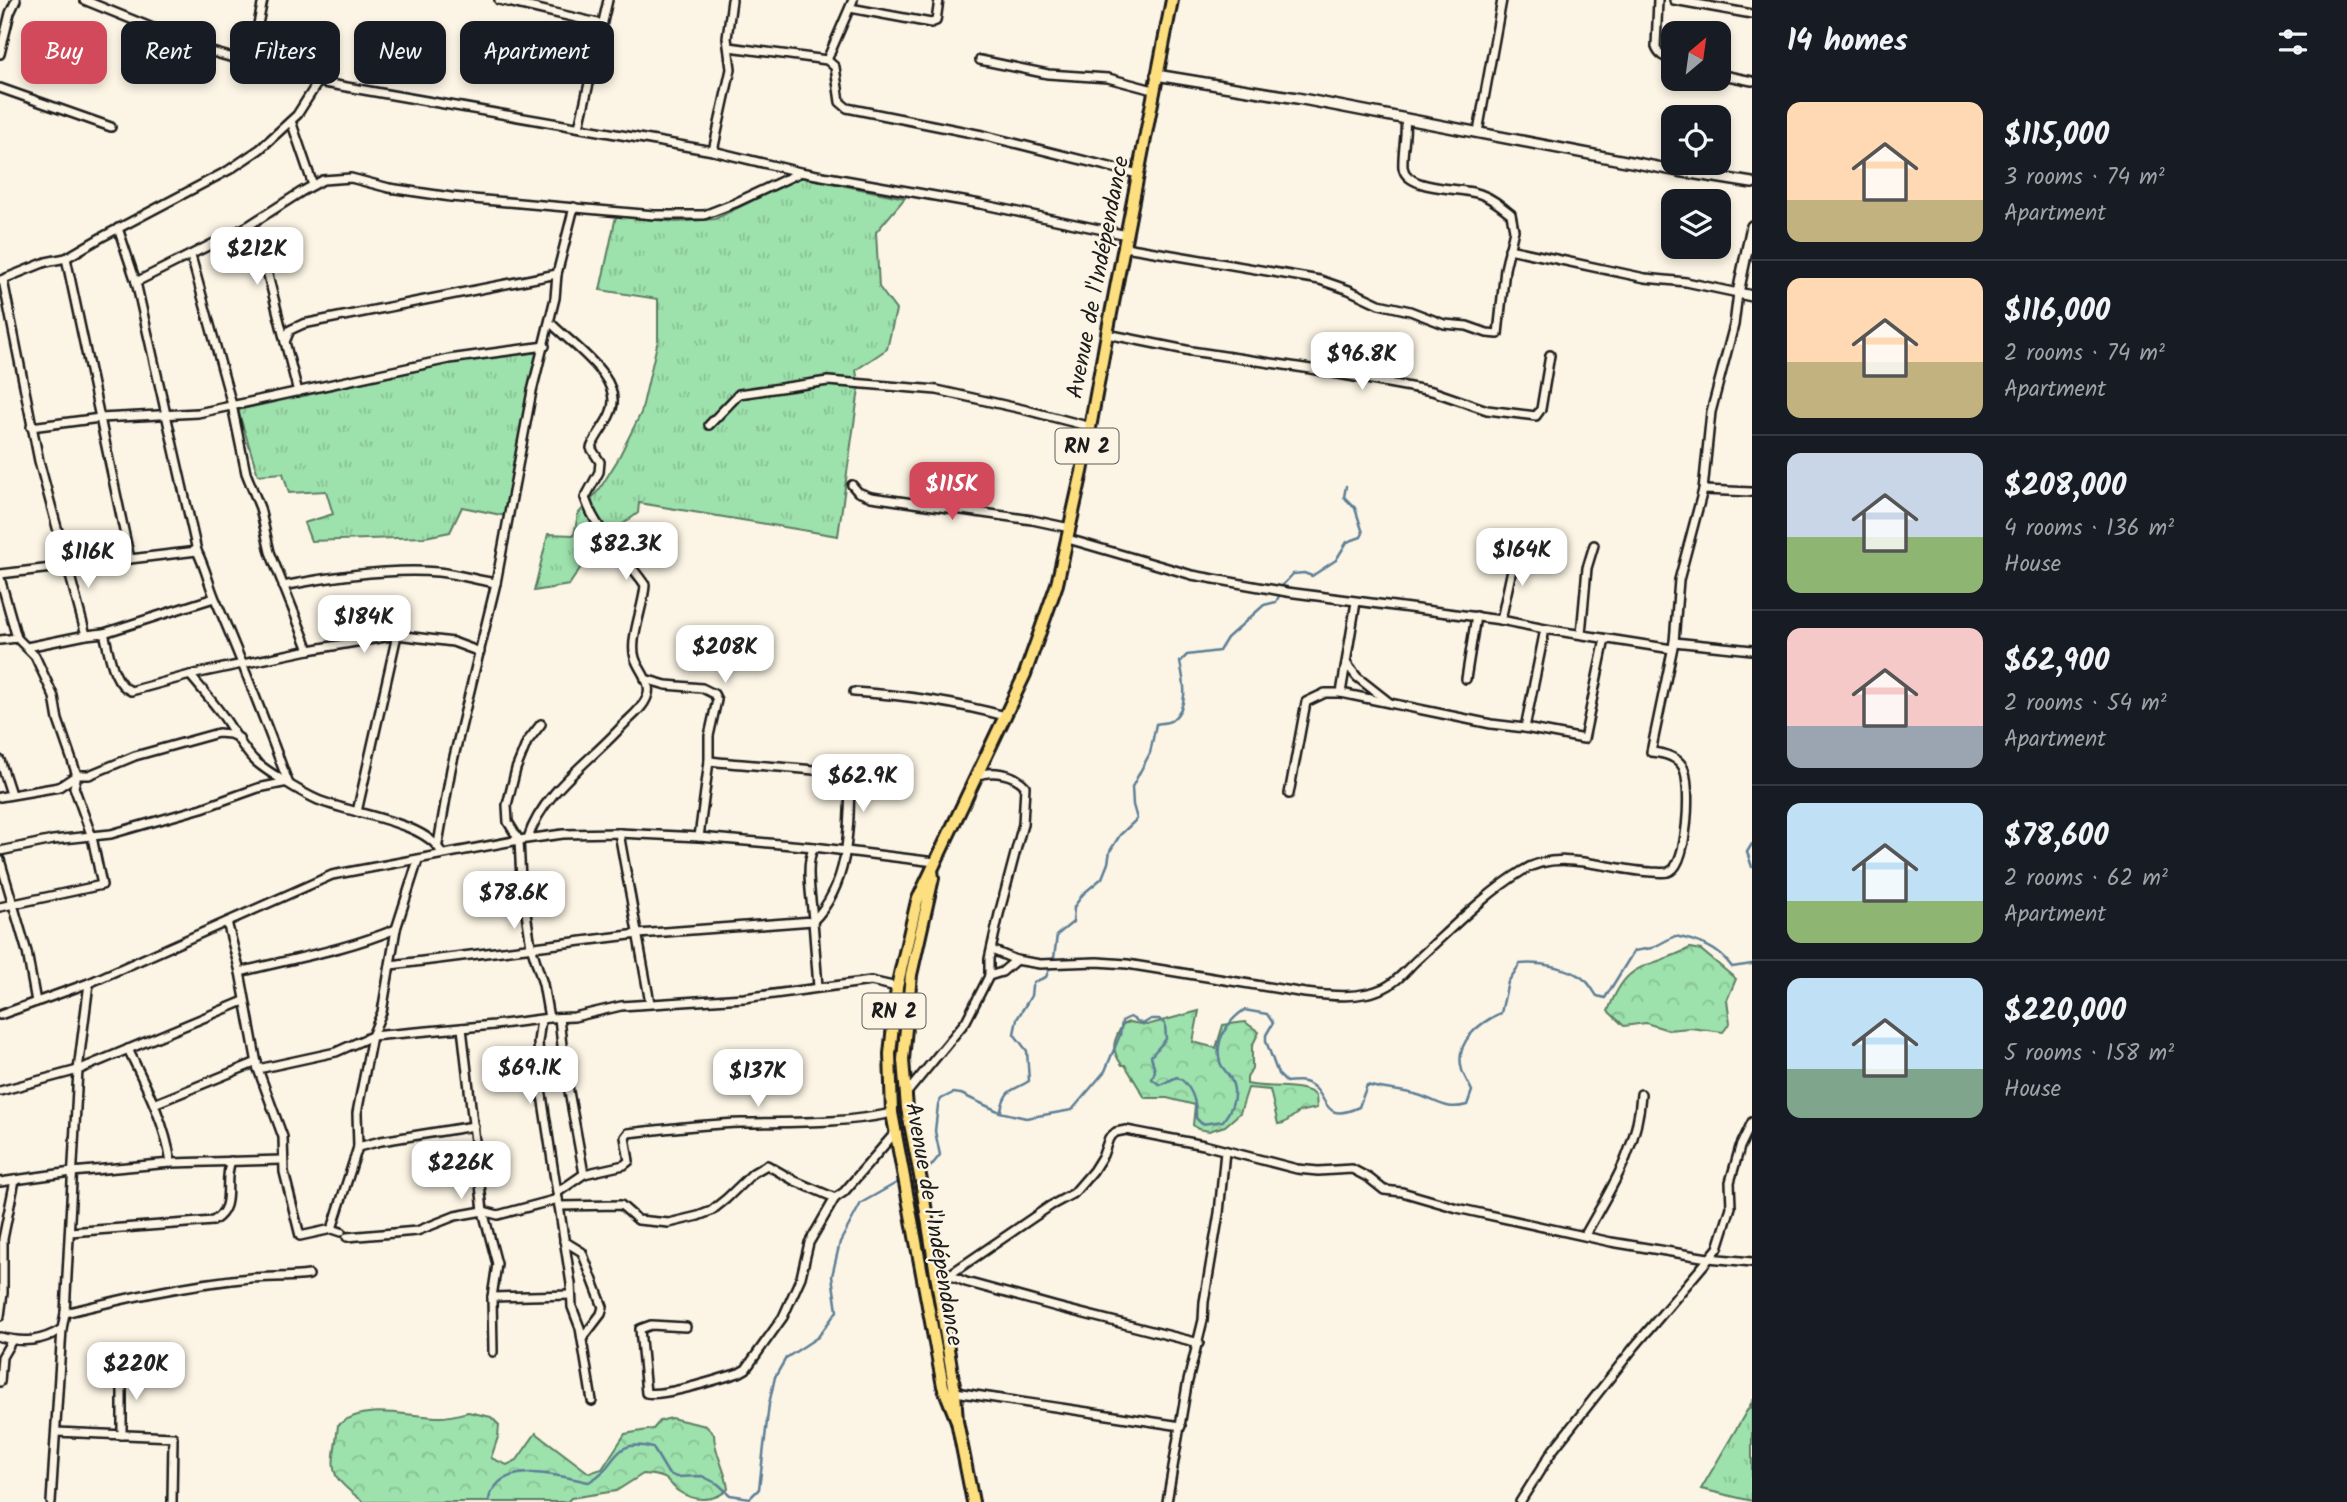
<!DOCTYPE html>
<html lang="en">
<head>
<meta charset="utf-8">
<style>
  :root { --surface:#171b24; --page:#20242c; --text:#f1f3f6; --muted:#9ea1a6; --line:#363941; --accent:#d1495b }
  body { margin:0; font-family:Kalam,sans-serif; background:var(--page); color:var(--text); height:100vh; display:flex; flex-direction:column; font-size:26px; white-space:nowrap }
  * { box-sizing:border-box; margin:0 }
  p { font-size:23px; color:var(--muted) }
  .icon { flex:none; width:38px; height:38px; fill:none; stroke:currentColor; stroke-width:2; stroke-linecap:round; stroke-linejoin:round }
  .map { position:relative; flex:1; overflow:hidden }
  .drawer { display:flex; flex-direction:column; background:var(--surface); width:595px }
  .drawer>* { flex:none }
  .top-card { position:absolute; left:21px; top:21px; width:665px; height:63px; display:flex; gap:14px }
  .needle { width:46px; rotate:29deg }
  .controls { position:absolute; left:1661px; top:21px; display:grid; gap:14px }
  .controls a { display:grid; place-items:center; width:70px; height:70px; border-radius:14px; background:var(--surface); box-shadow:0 4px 10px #0003; font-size:35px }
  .price { position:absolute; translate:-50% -60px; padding:0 16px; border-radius:14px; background:#fff; color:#222; font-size:23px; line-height:46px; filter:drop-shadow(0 2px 4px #0008) }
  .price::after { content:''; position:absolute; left:50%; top:42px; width:21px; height:16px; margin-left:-10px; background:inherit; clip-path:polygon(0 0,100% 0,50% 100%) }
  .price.current { background:var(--accent); color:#fff }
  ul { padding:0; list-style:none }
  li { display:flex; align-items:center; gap:21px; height:175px; padding:0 35px }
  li+li { border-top:2px solid var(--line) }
  li span { display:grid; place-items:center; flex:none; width:196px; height:140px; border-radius:14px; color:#555 }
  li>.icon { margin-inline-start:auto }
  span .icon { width:84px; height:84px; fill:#fffc; stroke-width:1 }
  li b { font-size:30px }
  h2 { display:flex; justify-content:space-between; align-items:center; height:84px; padding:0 35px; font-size:30px }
  .chip { padding:0 24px; border-radius:14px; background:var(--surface); box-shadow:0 4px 10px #0003; font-size:24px; line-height:63px }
  .chip.current { background:var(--accent); color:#fff }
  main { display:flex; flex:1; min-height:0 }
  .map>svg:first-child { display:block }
  .grass { fill:url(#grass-tufts); stroke:#5c7e64; stroke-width:2 }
  .forest { fill:url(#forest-crowns); stroke:#5c7e64; stroke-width:2 }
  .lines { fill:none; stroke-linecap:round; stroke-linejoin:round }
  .stream { stroke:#5d7e96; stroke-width:2.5 }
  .minor-casing { stroke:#1c1c1c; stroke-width:12 }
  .tertiary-casing { stroke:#1c1c1c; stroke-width:14 }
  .primary-casing { stroke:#1c1c1c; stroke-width:16 }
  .minor { stroke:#fcf5e5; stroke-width:7 }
  .tertiary { stroke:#fcf5e5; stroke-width:9 }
  .primary { stroke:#fddf80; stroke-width:10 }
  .labels { text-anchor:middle; stroke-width:5; stroke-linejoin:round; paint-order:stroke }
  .shield { fill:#fcf5e5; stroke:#5f5d58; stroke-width:2 }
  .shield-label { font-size:21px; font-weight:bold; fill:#1c1c1c }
  .street-label { font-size:23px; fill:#1c1c1c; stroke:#fcf5e5 }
</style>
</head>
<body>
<main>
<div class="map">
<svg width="1752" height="1502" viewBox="0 0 1752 1502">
  <defs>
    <pattern id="grass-tufts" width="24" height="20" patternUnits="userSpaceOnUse" patternTransform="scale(1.75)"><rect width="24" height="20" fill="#9de1ac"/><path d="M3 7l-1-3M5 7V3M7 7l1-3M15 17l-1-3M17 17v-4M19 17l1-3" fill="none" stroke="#87c093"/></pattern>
    <pattern id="forest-crowns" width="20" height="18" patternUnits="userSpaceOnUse" patternTransform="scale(1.75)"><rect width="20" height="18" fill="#9de1ac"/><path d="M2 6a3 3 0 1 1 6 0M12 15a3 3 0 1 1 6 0" fill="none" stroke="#87c093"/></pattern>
  </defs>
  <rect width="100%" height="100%" fill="#fcf5e5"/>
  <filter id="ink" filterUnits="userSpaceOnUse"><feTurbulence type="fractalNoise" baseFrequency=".0143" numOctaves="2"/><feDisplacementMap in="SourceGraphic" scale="14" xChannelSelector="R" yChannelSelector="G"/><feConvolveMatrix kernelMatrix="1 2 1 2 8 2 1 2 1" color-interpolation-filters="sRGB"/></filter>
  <g filter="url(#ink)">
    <!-- grass -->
    <g class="grass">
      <path d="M801,177L905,198L876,232L879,287L896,310L887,349L856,370L859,389L838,536L639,503L638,513L604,538L607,560L581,567L569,585L534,591L548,534L574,535L578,514L599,490L617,461L641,413L658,340V299L600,290L616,216L677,222L715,219Z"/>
      <path d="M537,352L506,516L462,507L450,532L425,537L311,541L304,523L333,514L326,491L289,493L283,473L258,475L238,410L457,362Z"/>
      <path d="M1752,1402V1501L1701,1489Z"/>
    </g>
    <!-- forest -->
    <g class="forest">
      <path d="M1690,948L1701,950L1736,979L1727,1000L1730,1023L1723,1032L1690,1028L1668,1030L1646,1023L1624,1026L1608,1011C1628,957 1646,971 1690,948Z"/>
      <path d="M1199,1011L1193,1042L1216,1048L1223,1025L1245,1022L1259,1032L1252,1046V1068L1247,1078V1084C1264,1089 1306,1083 1316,1096L1317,1108L1299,1112L1284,1123L1278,1124L1270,1090L1248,1088L1240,1113L1225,1126L1209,1131L1198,1129L1193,1125L1195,1105L1167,1098H1145L1125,1065H1122C1110,1049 1113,1041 1123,1024L1129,1022L1147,1025Z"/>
      <path d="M468,1412L491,1417L499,1425L498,1437L491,1458L507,1465L517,1460L536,1433L589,1473L602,1469L625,1434L653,1429L660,1421L671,1418L706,1426L714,1434C714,1454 726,1469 728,1489C715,1502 694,1502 678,1491C674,1488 670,1482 666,1479C660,1475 650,1475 643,1474L616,1491L571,1498L567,1502H364C324,1473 333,1471 338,1425C365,1402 409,1417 441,1417C450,1417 459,1414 468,1412Z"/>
    </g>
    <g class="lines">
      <!-- stream -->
      <g class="stream">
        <path d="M1281,587L1293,574L1304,573L1312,576L1336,560L1347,542L1361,537L1363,533L1355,508L1344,497L1346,486"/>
        <path d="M1752,844L1747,852L1752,867"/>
        <path d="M1054,958L1057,935L1073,922L1074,907L1083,894L1102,878L1108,863L1110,851L1120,835L1137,819L1133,805L1132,787L1150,753L1156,724C1161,722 1167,724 1172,720C1190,706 1184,681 1180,662L1187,655L1219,651L1227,638L1264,605L1276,602L1280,594"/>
        <path d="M1001,1110C1006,1087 1012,1092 1029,1081L1027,1051L1014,1034L1017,1019L1031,996L1032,986L1034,982L1046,977L1051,965"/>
        <path d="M922,1173L927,1171L940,1155L935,1131L938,1105L941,1099L953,1093L961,1094L1000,1112L1026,1118L1072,1110L1105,1071L1120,1035L1122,1021L1130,1017L1143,1024L1151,1019H1159L1165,1024L1166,1039L1151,1056L1155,1071L1152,1079L1160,1085L1177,1077C1191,1084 1197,1102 1196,1118L1202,1124L1223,1121C1233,1108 1239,1092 1229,1076C1226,1071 1221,1067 1220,1062C1214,1041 1228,1021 1244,1010L1267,1014L1273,1023L1266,1035V1041L1278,1074L1286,1082C1291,1082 1299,1080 1304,1082C1332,1090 1317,1126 1359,1107L1367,1085C1383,1090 1402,1090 1418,1095C1438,1101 1445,1111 1467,1105L1472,1091C1469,1084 1464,1077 1462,1070C1454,1042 1479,1023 1501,1013L1508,982L1520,964C1539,962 1574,968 1587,982C1591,986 1594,992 1597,996L1605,998L1634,951L1652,948L1675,936C1698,941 1718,947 1732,967L1752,964"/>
        <path d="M489,1502C489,1495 491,1493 495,1487C513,1462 563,1477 589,1482C620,1465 610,1437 653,1448L668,1473L676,1477L702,1476L718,1484L730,1495L750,1498L759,1489L769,1404L775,1377L786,1358L818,1337L837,1311L832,1276L840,1242L861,1203L900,1181"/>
      </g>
      <!-- minor casing -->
      <g class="minor-casing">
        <g id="minor">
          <path d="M84,0L212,52L318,82L713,151L800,172L980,204L1127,235"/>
          <path d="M499,0L602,24"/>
          <path d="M1658,0L1656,47C1659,56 1665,57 1673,60"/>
          <path d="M1674,0L1752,14"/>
          <path d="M850,8L931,23L936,21L939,0"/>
          <path d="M729,47L827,60L835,67L840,102L847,108L982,135L1138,174"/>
          <path d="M0,54L10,13L16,0"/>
          <path d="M827,60L853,0"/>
          <path d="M980,60L1048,74L1108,78L1153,90"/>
          <path d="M250,63L263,0"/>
          <path d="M1718,74L1752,81"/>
          <path d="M0,88L111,127"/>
          <path d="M291,121L313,185"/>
          <path d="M579,127L608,0"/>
          <path d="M1478,132L1502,0"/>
          <path d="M713,151L731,69L727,38L732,0"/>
          <path d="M248,226L268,275L285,342"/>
          <path d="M118,228L136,282L197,551C206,569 209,585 216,601C242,661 265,721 288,782"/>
          <path d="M1125,247L1320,280L1349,290L1379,304L1410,311L1444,324L1467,326L1487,333L1498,334L1505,269L1514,230L1511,214C1501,206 1492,198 1480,194C1459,187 1406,191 1403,167C1402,151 1407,134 1405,118"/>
          <path d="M191,256L232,405L246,473L260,508L270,552L309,650"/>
          <path d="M66,258L130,559L197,551"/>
          <path d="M1,280L46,262L66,258L102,237L229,170L260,149L297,115L318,82"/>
          <path d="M3,280L39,461L86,635L104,633C109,650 112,684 131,691L190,675C201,688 213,702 223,716C233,730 242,748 254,760C266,771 302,793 318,800C348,813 429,822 442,854"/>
          <path d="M136,282L248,226L301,192L323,180L351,178L389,188L451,197L654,215H704L735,203L799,173"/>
          <path d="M1107,334L1191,351L1311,369L1432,391L1487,410L1536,416L1541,409L1550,355"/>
          <path d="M298,392L285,342L290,330L303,324L557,274"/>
          <path d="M709,425L739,394L828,381L937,390L1022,409L1091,427"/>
          <path d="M31,427L100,418L198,413L449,359L545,346"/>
          <path d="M852,485L858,492L871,497L1032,520L1070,528"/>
          <path d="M1703,490L1752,492"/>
          <path d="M1068,539L1192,575L1287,592L1501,620L1545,629L1672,649"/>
          <path d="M0,574L130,559"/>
          <path d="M0,578L17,638L35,656L54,697L58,720L77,775L74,787L92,837L102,885L0,907"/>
          <path d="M283,586C329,577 391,568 438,572C457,574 477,580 496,583"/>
          <path d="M1501,620L1516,551"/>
          <path d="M1545,629L1525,728L1584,739L1605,639"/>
          <path d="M104,633L214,598"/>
          <path d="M1581,634L1587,568L1594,545"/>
          <path d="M397,635L453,642L480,652"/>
          <path d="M0,640L17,638"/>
          <path d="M1674,642L1752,650"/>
          <path d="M27,647L86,635"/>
          <path d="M1346,663L1357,677L1390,703"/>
          <path d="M190,675L309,650L397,635L357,812"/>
          <path d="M645,679L666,685L702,688L714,694L717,700L709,736V761L699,837"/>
          <path d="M1466,679L1476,616"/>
          <path d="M854,692C905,695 957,703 1005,716"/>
          <path d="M1341,693L1491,724L1525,728"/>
          <path d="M541,724L527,742L516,769L507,805L508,822L519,840L521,880L531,946L543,984L549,1018"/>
          <path d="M0,760L11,794"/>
          <path d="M709,761C756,766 803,768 850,774C849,824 851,883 813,921L818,987"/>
          <path d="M1289,794L1306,702L1325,693H1341L1356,602"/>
          <path d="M0,797L59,787L77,775H89L135,756L218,733L230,734L239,738"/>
          <path d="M619,833L650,1003"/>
          <path d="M528,838C543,791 591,761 623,725C631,717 643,708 647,697C653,683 639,671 635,658C629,639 644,606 645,585C625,556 596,532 585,498L599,472L600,462L591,448C596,435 605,426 610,414C627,379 570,344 550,322"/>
          <path d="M438,844L451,769L496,583L532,391L555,298L557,274L574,207"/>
          <path d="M0,851L53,840L111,834L202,808L258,788L288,782"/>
          <path d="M0,860L27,952L36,1002"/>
          <path d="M227,922L240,972L258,1069L283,1137L284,1172L300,1236L332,1229L341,1232"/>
          <path d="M992,950L1016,960L1040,964L1097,962L1127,964L1305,993C1331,996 1359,999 1384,988C1398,982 1408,967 1420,957C1452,928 1485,894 1522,871C1560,847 1611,871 1652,872C1657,872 1664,873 1668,872C1688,868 1692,783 1683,767C1677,756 1662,753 1651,752L1674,642L1679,580L1703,490L1711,412L1734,325L1738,293L1686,282L1645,278L1509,249"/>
          <path d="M391,965L638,934L813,921C812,900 804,864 814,847"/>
          <path d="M240,972C295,958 342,951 396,929"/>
          <path d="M989,976L1002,972L1016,960"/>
          <path d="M0,1015L89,983L332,875L519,840L563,834L619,833L699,837L814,847L935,862"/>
          <path d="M559,1018L564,1064L584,1174"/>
          <path d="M541,1020L538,1042L540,1082L571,1284L572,1307L580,1328L592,1401"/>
          <path d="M462,1028L483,1211L497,1264L492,1297L493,1352"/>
          <path d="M128,1049C146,1086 165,1122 171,1163"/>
          <path d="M258,1069L336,1052L372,1036L494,1025L549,1018L574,1017L621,1006L744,998L871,981L897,987"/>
          <path d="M0,1091L78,1070L244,1001"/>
          <path d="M906,1094L966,1021L989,976V959L999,914L1023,824L1025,786C1014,773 990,769 975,777"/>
          <path d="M154,1104L257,1062"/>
          <path d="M358,1147L381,1141L474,1126"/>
          <path d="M0,1182L72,1172L171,1163L282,1160"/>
          <path d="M558,1192L584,1174L624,1165L629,1161L625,1137L628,1133C666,1129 704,1124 741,1123C792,1122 842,1124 892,1113"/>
          <path d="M559,1206L621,1205L638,1220L669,1223L698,1216L711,1211L726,1199L753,1173L767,1165L795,1181L835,1198"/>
          <path d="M332,1229L358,1147L357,1113L372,1036L382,1012L396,929L418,860"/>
          <path d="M70,1232L213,1221C237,1207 222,1183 231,1161"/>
          <path d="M1585,1235C1611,1188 1638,1149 1641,1094"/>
          <path d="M347,1237L417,1231L455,1216L483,1211L498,1215L558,1199"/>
          <path d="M564,1241L582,1252L603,1307L601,1314L582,1339"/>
          <path d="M949,1275L1050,1206L1074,1193L1093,1171L1103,1155L1109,1138L1116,1132L1126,1130L1204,1145L1297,1169L1318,1171L1352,1169L1369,1178L1384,1190L1402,1192L1457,1208L1611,1242L1708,1258L1752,1262"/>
          <path d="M937,1278L949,1275L966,1282L1057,1307L1199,1343"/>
          <path d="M492,1297L571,1295"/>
          <path d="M65,1313C126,1298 187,1284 250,1278C270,1276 289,1278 309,1275"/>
          <path d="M0,1316L3,1293V1239L15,1180"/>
          <path d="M686,1327L651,1325L640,1329L646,1393C665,1397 718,1379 739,1373L746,1369L783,1317L801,1277L809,1243L835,1198L844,1192L894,1134"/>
          <path d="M0,1337C23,1343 41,1342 62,1329"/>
          <path d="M0,1382L2,1357L12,1340"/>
          <path d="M955,1392L1181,1426"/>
          <path d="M56,1432L173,1437L172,1502"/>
          <path d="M122,1435V1369"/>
          <path d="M51,1502L62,1329L65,1313L78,1070L89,983"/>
          <path d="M1167,1502L1187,1385L1203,1320L1204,1302L1219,1213L1225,1151"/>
          <path d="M1520,1502L1553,1450L1635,1346L1718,1248L1731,1207L1730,1182L1740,1147L1752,1122"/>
        </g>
      </g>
      <!-- tertiary casing -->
      <g class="tertiary-casing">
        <g id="tertiary">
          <path d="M1156,75L1297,98L1678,171L1752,183"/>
          <path d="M1752,226L1738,293L1752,296"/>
        </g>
      </g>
      <!-- primary casing -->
      <g class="primary-casing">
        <g id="primary">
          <path d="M932,870L933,878L911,975L903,1060L907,1108L921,1181L955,1392L957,1421L973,1502"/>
          <path d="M957,1421L943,1386L892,1113L890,1054L897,987L917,901L1025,674L1057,584L1082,472L1107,334L1172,0"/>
        </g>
      </g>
      <!-- minor -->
      <use href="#minor" class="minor"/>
      <!-- tertiary -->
      <use href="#tertiary" class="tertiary"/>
      <!-- primary -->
      <use href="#primary" class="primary"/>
    </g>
  </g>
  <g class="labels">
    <!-- shield labels -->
    <g class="shield">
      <rect x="1055.5" y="428.5" width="63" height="35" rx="5"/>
      <rect x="862.5" y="993.5" width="63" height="35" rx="5"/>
    </g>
    <g class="shield-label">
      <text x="1087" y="453">RN 2</text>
      <text x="894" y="1018">RN 2</text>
    </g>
    <!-- street labels -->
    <g class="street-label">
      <text transform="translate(1097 277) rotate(-79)" y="8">Avenue de l'Indépendance</text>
      <text transform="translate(935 1224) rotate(80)" y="8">Avenue de l'Indépendance</text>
    </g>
  </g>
</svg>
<div class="controls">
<a><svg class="needle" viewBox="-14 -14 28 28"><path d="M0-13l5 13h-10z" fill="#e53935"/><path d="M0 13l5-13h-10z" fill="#9ea1a6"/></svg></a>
<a><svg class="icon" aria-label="locate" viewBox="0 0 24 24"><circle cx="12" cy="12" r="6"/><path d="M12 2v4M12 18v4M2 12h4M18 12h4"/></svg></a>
<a><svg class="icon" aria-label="layers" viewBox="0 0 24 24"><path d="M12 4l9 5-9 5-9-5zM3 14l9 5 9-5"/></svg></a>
</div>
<b class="price" style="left:257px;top:287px">$212K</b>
<b class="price" style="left:1362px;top:392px">$96.8K</b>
<b class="price current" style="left:952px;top:522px">$115K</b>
<b class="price" style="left:626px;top:582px">$82.3K</b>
<b class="price" style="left:1522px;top:588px">$164K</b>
<b class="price" style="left:88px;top:590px">$116K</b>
<b class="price" style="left:364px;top:655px">$184K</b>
<b class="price" style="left:725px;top:685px">$208K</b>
<b class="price" style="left:863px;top:814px">$62.9K</b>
<b class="price" style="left:514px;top:931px">$78.6K</b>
<b class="price" style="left:530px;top:1106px">$69.1K</b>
<b class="price" style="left:758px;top:1109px">$137K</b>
<b class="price" style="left:461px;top:1201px">$226K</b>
<b class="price" style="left:136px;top:1402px">$220K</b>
<div class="top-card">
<a class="chip current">Buy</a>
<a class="chip">Rent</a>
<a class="chip">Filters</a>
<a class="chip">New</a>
<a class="chip">Apartment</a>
</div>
</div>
<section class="drawer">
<h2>14 homes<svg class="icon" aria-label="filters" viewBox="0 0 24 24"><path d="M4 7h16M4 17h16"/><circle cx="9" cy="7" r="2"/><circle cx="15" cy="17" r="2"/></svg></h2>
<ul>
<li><span style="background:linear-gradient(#ffd9b3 70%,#c2b280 0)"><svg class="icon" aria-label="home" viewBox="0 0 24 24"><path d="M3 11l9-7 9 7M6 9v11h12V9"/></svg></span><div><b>$115,000</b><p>3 rooms · 74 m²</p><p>Apartment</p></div></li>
<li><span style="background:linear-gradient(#ffd9b3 60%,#c2b280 0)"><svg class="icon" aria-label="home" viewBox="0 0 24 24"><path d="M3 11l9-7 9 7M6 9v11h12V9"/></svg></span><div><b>$116,000</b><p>2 rooms · 74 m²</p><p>Apartment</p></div></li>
<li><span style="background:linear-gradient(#c9d6e8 60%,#8fb573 0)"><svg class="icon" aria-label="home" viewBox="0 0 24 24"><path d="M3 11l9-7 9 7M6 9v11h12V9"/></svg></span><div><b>$208,000</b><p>4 rooms · 136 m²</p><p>House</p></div></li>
<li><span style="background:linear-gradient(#f6c9c9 70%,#9aa5b1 0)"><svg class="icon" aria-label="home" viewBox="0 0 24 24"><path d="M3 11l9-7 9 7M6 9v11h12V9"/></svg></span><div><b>$62,900</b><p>2 rooms · 54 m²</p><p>Apartment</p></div></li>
<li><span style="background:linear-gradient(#bfe0f5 70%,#8fb573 0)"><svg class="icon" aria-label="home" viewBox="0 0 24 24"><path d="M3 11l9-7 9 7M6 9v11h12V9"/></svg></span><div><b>$78,600</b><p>2 rooms · 62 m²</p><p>Apartment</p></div></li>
<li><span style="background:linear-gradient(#bfe0f5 65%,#7fa58c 0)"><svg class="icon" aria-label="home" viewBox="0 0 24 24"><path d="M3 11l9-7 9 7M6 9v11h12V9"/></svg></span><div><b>$220,000</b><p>5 rooms · 158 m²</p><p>House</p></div></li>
</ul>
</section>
</main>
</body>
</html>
